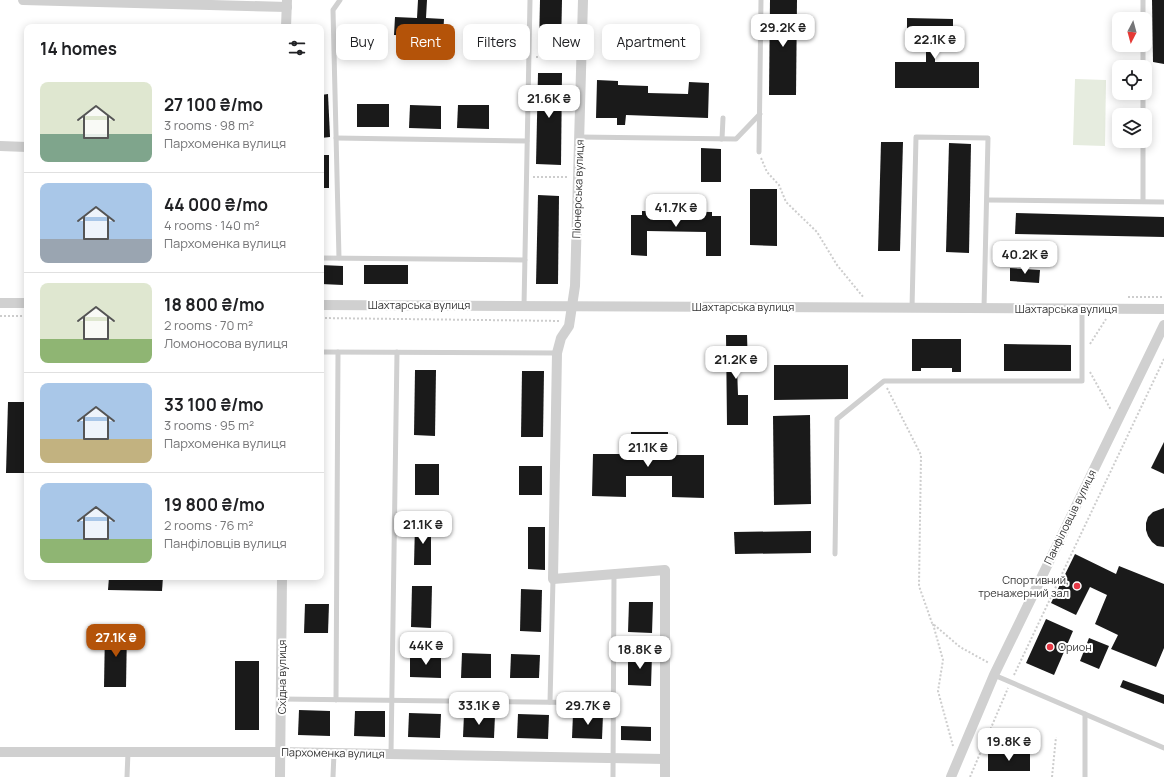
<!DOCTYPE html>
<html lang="en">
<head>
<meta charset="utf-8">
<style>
  :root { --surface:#fff; --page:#f6f6f6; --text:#202124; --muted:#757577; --line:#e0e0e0; --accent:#b45309 }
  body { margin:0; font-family:Manrope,sans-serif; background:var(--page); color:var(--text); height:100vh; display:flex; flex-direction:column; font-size:15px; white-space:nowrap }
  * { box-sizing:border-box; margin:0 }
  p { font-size:13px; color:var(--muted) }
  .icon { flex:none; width:22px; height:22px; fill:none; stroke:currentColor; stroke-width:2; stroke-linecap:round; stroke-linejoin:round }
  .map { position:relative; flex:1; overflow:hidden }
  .panel { position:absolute; left:24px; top:24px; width:300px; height:556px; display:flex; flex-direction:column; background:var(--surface); border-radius:8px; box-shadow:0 2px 10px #0003 }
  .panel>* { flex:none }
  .banner { position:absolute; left:336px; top:24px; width:380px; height:36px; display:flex; gap:8px }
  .needle { width:26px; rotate:186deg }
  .fabs { position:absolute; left:1112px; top:12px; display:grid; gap:8px }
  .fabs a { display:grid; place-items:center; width:40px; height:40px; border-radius:8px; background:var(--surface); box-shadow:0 2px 10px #0003; font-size:20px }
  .price { position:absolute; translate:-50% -34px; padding:0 9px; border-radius:8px; background:#fff; color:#222; font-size:13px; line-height:26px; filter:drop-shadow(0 1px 2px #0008) }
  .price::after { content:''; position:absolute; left:50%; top:24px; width:12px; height:9px; margin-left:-6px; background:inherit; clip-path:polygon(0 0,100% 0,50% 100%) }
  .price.active { background:var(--accent); color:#fff }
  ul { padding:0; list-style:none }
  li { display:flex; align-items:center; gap:12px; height:100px; padding:0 16px }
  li+li { border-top:1px solid var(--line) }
  li span { display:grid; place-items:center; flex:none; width:112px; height:80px; border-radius:8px; color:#555 }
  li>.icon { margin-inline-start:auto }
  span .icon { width:48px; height:48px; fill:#fffc; stroke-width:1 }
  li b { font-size:17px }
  h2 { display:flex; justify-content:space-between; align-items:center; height:48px; padding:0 16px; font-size:17px }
  .chip { padding:0 14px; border-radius:8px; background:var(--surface); box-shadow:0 2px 10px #0003; font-size:14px; line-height:36px }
  .chip.active { background:var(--accent); color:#fff }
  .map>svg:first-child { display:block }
  .green { fill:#e6ecdf }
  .building { fill:#1a1a1a }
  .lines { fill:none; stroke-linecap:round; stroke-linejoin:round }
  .path { stroke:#cdcdcd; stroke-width:2; stroke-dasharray:2 2; stroke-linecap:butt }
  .service { stroke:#d0d0d0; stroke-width:5 }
  .minor { stroke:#d0d0d0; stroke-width:10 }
  .poi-dot { fill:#e63946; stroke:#fff; stroke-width:1.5 }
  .labels { text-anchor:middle; stroke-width:4; stroke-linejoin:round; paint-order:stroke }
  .street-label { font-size:11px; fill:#333; stroke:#fff }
  .poi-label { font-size:11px; fill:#333; stroke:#fff; text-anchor:end }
</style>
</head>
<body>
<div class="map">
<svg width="1164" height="777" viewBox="0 0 1164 777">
  <rect width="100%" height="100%" fill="#fff"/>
  <!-- green -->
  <path class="green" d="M1075,79L1106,80L1105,146L1073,145Z"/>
  <!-- building -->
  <g class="building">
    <path d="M418,0H427L426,18L444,19L443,37L394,35L395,17L417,18Z"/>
    <path d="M540,0H562L561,47L539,46Z"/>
    <path d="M770,0H797L796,95H769Z"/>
    <path d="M1152,0H1164V64L1153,62Z"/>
    <path d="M907,18L953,19V41H935V62H979V88H895V62H926V41L907,40Z"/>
    <path d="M538,73H562L561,165L536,164Z"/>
    <path d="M597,80L618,81V85L648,86V93L688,94L689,82L709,83L708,118L626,115L625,125H617V118H596Z"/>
    <path d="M328,94L330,137L321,138V95Z"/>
    <rect x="357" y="104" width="32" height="23"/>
    <path d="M410,105L441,106V129L409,128Z"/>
    <path d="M458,105H489V129L457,128Z"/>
    <path d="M881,142H903L900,251H878Z"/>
    <path d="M949,143L971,144L969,253L946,252Z"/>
    <path d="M701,148L721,149V182H701Z"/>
    <rect x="321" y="155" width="8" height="33"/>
    <path d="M750,189H777V246L750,245Z"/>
    <path d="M538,195L559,196L558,284H536Z"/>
    <path d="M642,211L712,212V216H721V256H706V232L647,231V256L631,255V215H642Z"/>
    <path d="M1016,213L1164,217V237L1015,234Z"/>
    <path d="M321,265L343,266V285L321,284Z"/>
    <rect x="364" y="265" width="44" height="19"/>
    <path d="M1010,268L1040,270L1039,283L1010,281Z"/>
    <path d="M726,335H747L748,367H737L738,395H748V425H727Z"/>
    <path d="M912,339H961V372H952V368H921V371H912Z"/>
    <path d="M1004,344L1071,345V371H1004Z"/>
    <path d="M774,365H848V399L774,400Z"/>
    <path d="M415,370H436L435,436L414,435Z"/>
    <path d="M522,371H544L543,437H521Z"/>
    <path d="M8,402H27V473H6Z"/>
    <path d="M810,415L811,504L774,505L773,416Z"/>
    <path d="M631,432H668V455H704V498L672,497V476H626V497L592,496L593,454H631Z"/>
    <path d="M1164,442V474L1151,468Z"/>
    <rect x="415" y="464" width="24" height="31"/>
    <rect x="519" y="466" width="23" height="29"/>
    <path d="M1164,508V547L1157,546L1152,542L1148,536L1146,530V523L1148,517L1153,512Z"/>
    <path d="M415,524H431V565H414Z"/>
    <path d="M528,527H545V570L528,569Z"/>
    <path d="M811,531V553L735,554L734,532Z"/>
    <path d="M1075,554L1116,574L1119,566L1164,584V648L1156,667L1111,649L1118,635L1095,624L1107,595L1090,587L1076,615L1051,603Z"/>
    <path d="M109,577H163L162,591L108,590Z"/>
    <path d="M412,586H432L431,628L411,627Z"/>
    <path d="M521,589L542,590L541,632L520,631Z"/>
    <path d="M629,602H653L652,633L628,632Z"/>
    <path d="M305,604H329L328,633H304Z"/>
    <path d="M1046,619L1073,631L1054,675L1026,663Z"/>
    <path d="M105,630H127L126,687H104Z"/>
    <path d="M1089,638L1109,646L1099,669L1080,661Z"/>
    <path d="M410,653L441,654V678L410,677Z"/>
    <path d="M462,653L491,654V678H461Z"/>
    <path d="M511,654L540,655L539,678H510Z"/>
    <path d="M628,654L652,655L651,686L628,685Z"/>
    <rect x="235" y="661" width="24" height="69"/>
    <path d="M1123,680L1164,695V704L1120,687Z"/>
    <path d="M299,710L330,711V736L298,735Z"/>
    <path d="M355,711H385V737L354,736Z"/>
    <path d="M409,713L441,714L440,738L408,737Z"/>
    <path d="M464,714L495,715L494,738L463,737Z"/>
    <path d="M518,714L549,715L548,739L517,738Z"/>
    <path d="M573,714L603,715L602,739L572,738Z"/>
    <path d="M621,726L651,727V741L621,740Z"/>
    <rect x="988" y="752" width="42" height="19"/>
  </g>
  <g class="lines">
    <!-- path -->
    <g class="path">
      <path d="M536,57H571"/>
      <path d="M761,158L767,172L779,185L786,202L817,232L837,265L864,298"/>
      <path d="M533,177H568"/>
      <path d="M1128,297H1164"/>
      <path d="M0,316H27"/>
      <path d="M321,318L561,321"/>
      <path d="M1090,344L1106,319"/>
      <path d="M1090,372L1111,410"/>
      <path d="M887,388L921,455L919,586L932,623L960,647L989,663"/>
      <path d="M933,624L943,660L938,691L953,746"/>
      <path d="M1014,675L1164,359"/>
      <path d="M970,777L1008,688"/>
      <path d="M1052,777L1056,737"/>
    </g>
    <!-- service -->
    <g class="service">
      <path d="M1143,0V19"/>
      <path d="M1143,45V67"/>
      <path d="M1143,93V115"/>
      <path d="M579,137L736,139L760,114"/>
      <path d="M336,138L527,141"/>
      <path d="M722,139L723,118"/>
      <path d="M1143,141V201"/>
      <path d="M759,152L761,0"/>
      <path d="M987,200L1163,202"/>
      <path d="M321,258L525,260"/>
      <path d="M339,258L333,10L340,0"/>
      <path d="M524,306L530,0"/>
      <path d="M912,308L916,137L988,138L984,308"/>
      <path d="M321,352L557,353"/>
      <path d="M835,554L837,419L884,381H1082V309"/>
      <path d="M994,675L1164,748"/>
      <path d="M281,699L613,703"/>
      <path d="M336,700L338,352"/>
      <path d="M550,702L553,579"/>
      <path d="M391,754L397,352"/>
      <path d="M127,777L128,752"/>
      <path d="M333,777L334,753"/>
      <path d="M613,777L614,574"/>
      <path d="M1085,777V714"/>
    </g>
    <!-- minor -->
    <g class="minor">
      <path d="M23,0L287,7"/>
      <path d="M583,0L575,286L569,326L561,338L557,353L553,579L665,570V777"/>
      <path d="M286,27L287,0"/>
      <path d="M0,146L27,147"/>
      <path d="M0,303H27"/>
      <path d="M321,305L1164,309"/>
      <path d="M0,752H281L665,759"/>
      <path d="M280,777L282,577"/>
      <path d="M951,777L994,675L1164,325"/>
    </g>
  </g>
  <!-- markers -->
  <g class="poi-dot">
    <circle cx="1077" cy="586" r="4"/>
    <circle cx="1050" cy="647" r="4"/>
  </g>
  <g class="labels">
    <!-- street labels -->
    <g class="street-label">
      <text transform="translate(578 189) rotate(-88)" y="4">Піонерська вулиця</text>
      <text x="419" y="309">Шахтарська вулиця</text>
      <text x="743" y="311">Шахтарська вулиця</text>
      <text x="1066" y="313">Шахтарська вулиця</text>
      <text transform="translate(1070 517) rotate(-64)" y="4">Панфіловців вулиця</text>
      <text transform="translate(282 677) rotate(-90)" y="4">Східна вулиця</text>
      <text transform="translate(333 753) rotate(1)" y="4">Пархоменка вулиця</text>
    </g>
    <!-- poi labels -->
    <g class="poi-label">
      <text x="1069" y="584">Спортивний,<tspan x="1069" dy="13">тренажерний зал</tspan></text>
      <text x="1058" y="651" text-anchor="start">Орион</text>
    </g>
  </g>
</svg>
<div class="fabs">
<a><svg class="needle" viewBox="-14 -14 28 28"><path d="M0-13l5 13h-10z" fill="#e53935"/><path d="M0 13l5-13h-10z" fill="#757577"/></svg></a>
<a><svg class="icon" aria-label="locate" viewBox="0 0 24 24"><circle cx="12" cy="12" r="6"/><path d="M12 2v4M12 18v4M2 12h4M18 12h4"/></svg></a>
<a><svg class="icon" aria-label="layers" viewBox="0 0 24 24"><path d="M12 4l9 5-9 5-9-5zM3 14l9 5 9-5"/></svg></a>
</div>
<b class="price" style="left:783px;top:48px">29.2K ₴</b>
<b class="price" style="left:935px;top:60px">22.1K ₴</b>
<b class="price" style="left:549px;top:119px">21.6K ₴</b>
<b class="price" style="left:676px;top:228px">41.7K ₴</b>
<b class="price" style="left:1025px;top:275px">40.2K ₴</b>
<b class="price" style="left:736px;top:380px">21.2K ₴</b>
<b class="price" style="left:648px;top:468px">21.1K ₴</b>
<b class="price" style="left:423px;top:545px">21.1K ₴</b>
<b class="price active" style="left:116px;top:658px">27.1K ₴</b>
<b class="price" style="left:426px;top:666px">44K ₴</b>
<b class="price" style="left:640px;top:670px">18.8K ₴</b>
<b class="price" style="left:479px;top:726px">33.1K ₴</b>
<b class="price" style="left:588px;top:726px">29.7K ₴</b>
<b class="price" style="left:1009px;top:762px">19.8K ₴</b>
<div class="banner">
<a class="chip">Buy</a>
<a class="chip active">Rent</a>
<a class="chip">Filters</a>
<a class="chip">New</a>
<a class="chip">Apartment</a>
</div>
<section class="panel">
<h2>14 homes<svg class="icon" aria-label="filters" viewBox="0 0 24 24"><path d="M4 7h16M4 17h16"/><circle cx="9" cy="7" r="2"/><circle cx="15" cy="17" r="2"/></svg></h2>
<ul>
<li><span style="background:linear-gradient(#dfe7d0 65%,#7fa58c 0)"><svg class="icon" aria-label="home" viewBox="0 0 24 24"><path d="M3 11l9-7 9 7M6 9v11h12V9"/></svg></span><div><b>27 100 ₴/mo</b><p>3 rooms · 98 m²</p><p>Пархоменка вулиця</p></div></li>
<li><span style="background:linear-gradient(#a9c7e8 70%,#9aa5b1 0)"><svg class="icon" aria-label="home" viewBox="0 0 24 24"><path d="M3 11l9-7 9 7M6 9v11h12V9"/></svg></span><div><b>44 000 ₴/mo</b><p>4 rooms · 140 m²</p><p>Пархоменка вулиця</p></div></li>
<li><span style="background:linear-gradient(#dfe7d0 70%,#8fb573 0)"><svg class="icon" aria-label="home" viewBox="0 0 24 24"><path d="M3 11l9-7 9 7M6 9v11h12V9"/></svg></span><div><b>18 800 ₴/mo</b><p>2 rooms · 70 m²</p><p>Ломоносова вулиця</p></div></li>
<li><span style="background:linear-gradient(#a9c7e8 70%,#c2b280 0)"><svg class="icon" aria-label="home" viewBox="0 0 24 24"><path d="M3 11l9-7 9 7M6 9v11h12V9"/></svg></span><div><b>33 100 ₴/mo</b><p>3 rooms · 95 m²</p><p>Пархоменка вулиця</p></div></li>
<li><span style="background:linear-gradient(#a9c7e8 70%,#8fb573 0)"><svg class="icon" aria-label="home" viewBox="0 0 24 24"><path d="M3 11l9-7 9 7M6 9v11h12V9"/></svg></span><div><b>19 800 ₴/mo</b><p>2 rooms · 76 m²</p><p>Панфіловців вулиця</p></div></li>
</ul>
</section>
</div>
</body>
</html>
